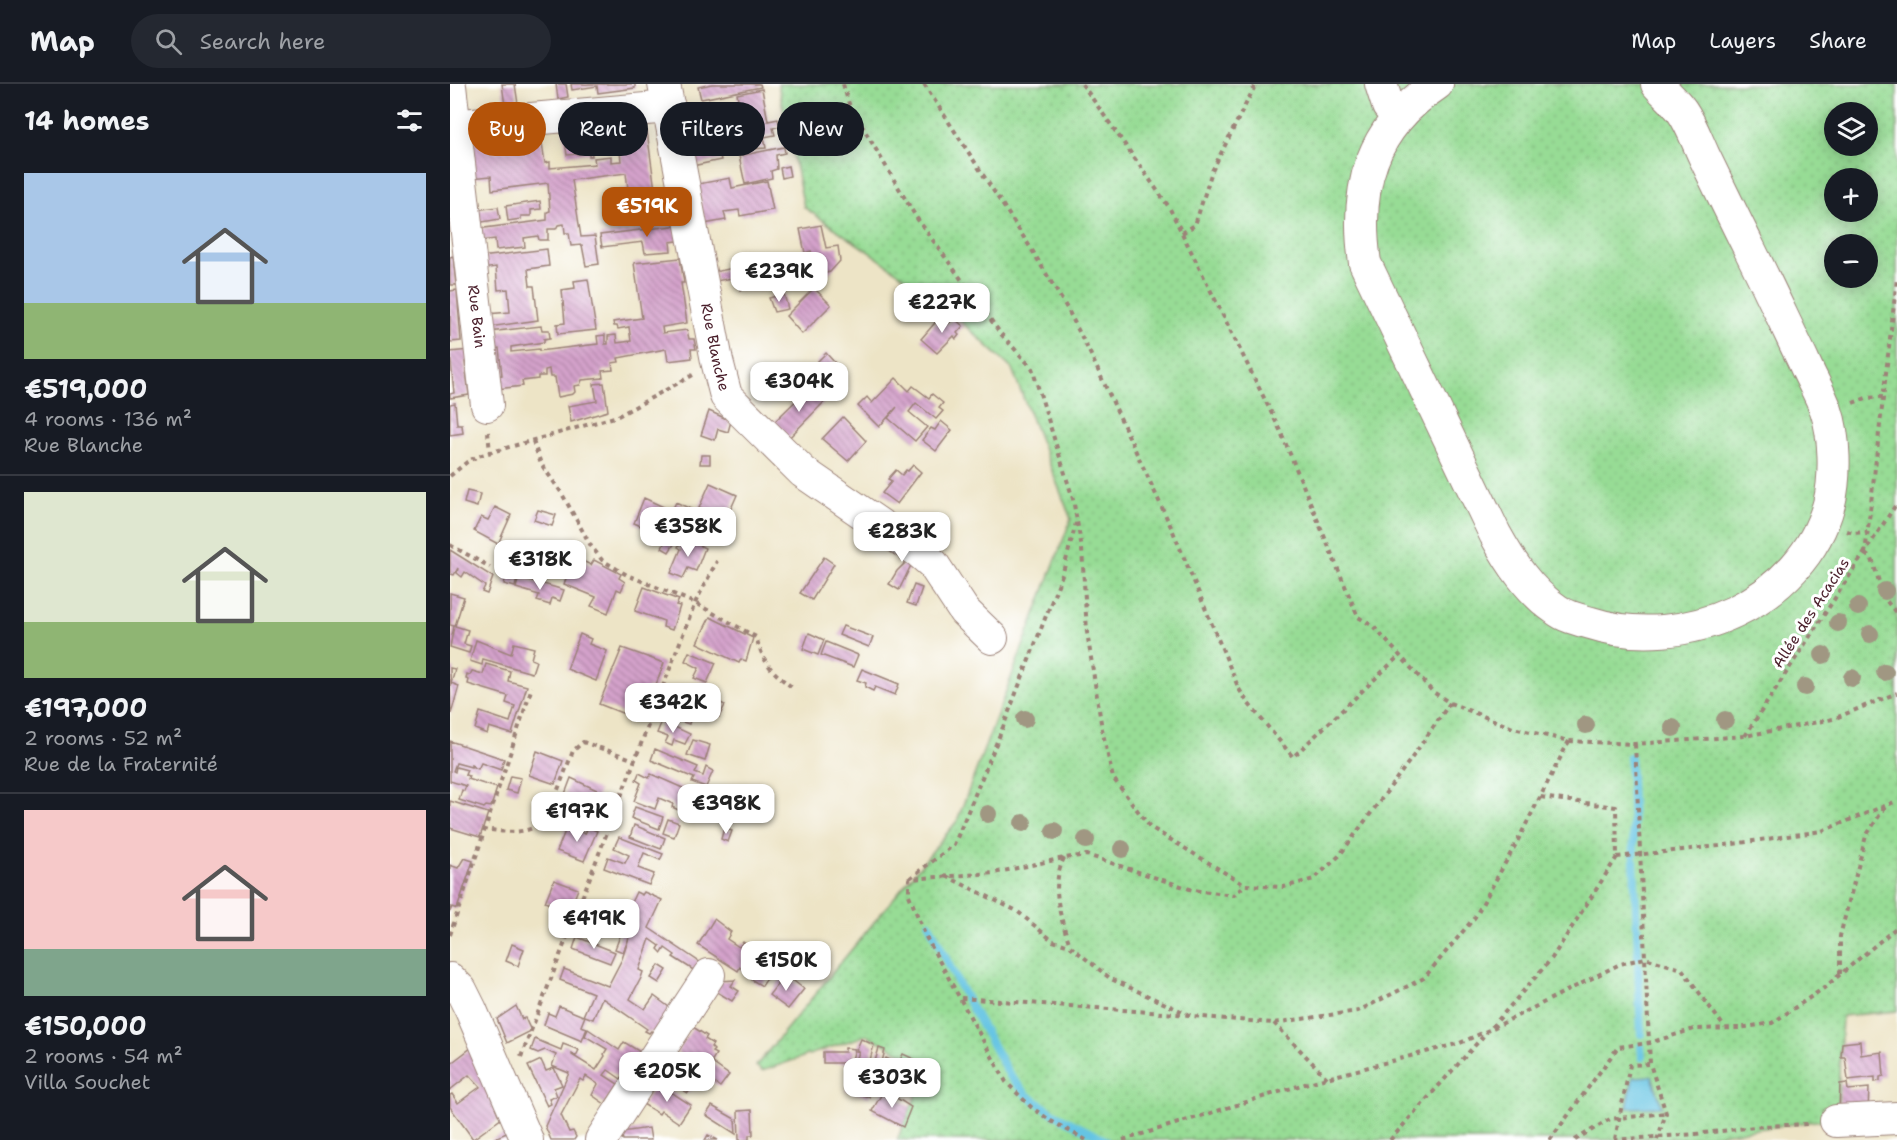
<!DOCTYPE html>
<html lang="en">
<head>
<meta charset="utf-8">
<style>
  :root { --surface:#171b24; --page:#242831; --text:#f1f3f6; --muted:#9ea1a6; --line:#363941; --accent:#b45309 }
  body { margin:0; font-family:"Shantell Sans",sans-serif; background:var(--page); color:var(--text); height:100vh; display:flex; flex-direction:column; font-size:22px; white-space:nowrap }
  * { box-sizing:border-box; margin:0 }
  p { font-size:20px; color:var(--muted) }
  .icon { flex:none; width:33px; height:33px; fill:none; stroke:currentColor; stroke-width:2; stroke-linecap:round; stroke-linejoin:round }
  .map { position:relative; flex:1; overflow:hidden }
  .panel { display:flex; flex-direction:column; background:var(--surface); width:450px }
  .panel>* { flex:none }
  .banner { position:absolute; left:18px; top:18px; width:570px; height:54px; display:flex; gap:12px }
  .buttons { position:absolute; left:1374px; top:18px; display:grid; gap:12px }
  .buttons a { display:grid; place-items:center; width:54px; height:54px; border-radius:50%; background:var(--surface); box-shadow:0 3px 15px #0003; font-size:30px }
  .price { position:absolute; translate:-50% -51px; padding:0 14px; border-radius:12px; background:#fff; color:#222; font-size:20px; line-height:39px; filter:drop-shadow(0 2px 3px #0008) }
  .price::after { content:''; position:absolute; left:50%; top:36px; width:18px; height:14px; margin-left:-9px; background:inherit; clip-path:polygon(0 0,100% 0,50% 100%) }
  .price.selected { background:var(--accent); color:#fff }
  ul { padding:0; list-style:none }
  li { display:grid; align-content:center; gap:12px; height:318px; padding:0 24px }
  li+li { border-top:2px solid var(--line) }
  li span { display:grid; place-items:center; height:186px; border-radius:0px; color:#555 }
  li>.icon { margin-inline-start:auto }
  span .icon { width:108px; height:108px; fill:#fffc; stroke-width:1 }
  li b { font-size:26px }
  h2 { display:flex; justify-content:space-between; align-items:center; height:72px; padding:0 24px; font-size:26px }
  .chip { padding:0 21px; border-radius:27px; background:var(--surface); box-shadow:0 3px 15px #0003; font-size:21px; line-height:54px }
  .chip.selected { background:var(--accent); color:#fff }
  header { display:flex; align-items:center; gap:36px; box-sizing:border-box; height:84px; padding:0 30px; background:var(--surface); border-bottom:2px solid var(--line) }
  header strong { font-size:28px }
  nav { display:flex; gap:33px; margin-inline-start:auto; font-size:21px }
  .search { width:420px; height:54px; background:var(--page); display:flex; align-items:center; gap:15px; box-sizing:border-box; padding:0 21px; border-radius:33px; color:var(--muted); font-size:22px }
  main { display:flex; flex:1; min-height:0 }
  .map>svg:first-child { display:block }
  .park { fill:url(#park-dots); stroke:#707e60; stroke-width:1.5; fill-rule:evenodd }
  .water { fill:#65c4e3; stroke:#587287; stroke-width:1.5 }
  .lines { fill:none; stroke-linecap:round; stroke-linejoin:round }
  .stream { stroke:#65c4e3; stroke-width:8 }
  .building { fill:url(#building-back-hatch) }
  .minor-casing { stroke:#9c8278; stroke-width:34 }
  .path { stroke:#9c8278; stroke-width:4; stroke-dasharray:4.5 4.5; stroke-linecap:butt }
  .minor { stroke:#fff; stroke-width:32 }
  .tree { fill:#a09782 }
  .labels { text-anchor:middle; stroke-width:6; stroke-linejoin:round; paint-order:stroke }
  .street-label { font-size:15px; fill:#4a1f2b; stroke:#fff }
</style>
</head>
<body>
<header>
<strong>Map</strong>
<div class="search"><svg class="icon" aria-label="search" viewBox="0 0 24 24"><circle cx="10" cy="10" r="6"/><path d="M15 15l6 6"/></svg>Search here</div>
<nav><a>Map</a><a>Layers</a><a>Share</a></nav>
</header>
<main>
<section class="panel">
<h2>14 homes<svg class="icon" aria-label="filters" viewBox="0 0 24 24"><path d="M4 7h16M4 17h16"/><circle cx="9" cy="7" r="2"/><circle cx="15" cy="17" r="2"/></svg></h2>
<ul>
<li><span style="background:linear-gradient(#a9c7e8 70%,#8fb573 0)"><svg class="icon" aria-label="home" viewBox="0 0 24 24"><path d="M3 11l9-7 9 7M6 9v11h12V9"/></svg></span><div><b>€519,000</b><p>4 rooms · 136 m²</p><p>Rue Blanche</p></div></li>
<li><span style="background:linear-gradient(#dfe7d0 70%,#8fb573 0)"><svg class="icon" aria-label="home" viewBox="0 0 24 24"><path d="M3 11l9-7 9 7M6 9v11h12V9"/></svg></span><div><b>€197,000</b><p>2 rooms · 52 m²</p><p>Rue de la Fraternité</p></div></li>
<li><span style="background:linear-gradient(#f6c9c9 75%,#7fa58c 0)"><svg class="icon" aria-label="home" viewBox="0 0 24 24"><path d="M3 11l9-7 9 7M6 9v11h12V9"/></svg></span><div><b>€150,000</b><p>2 rooms · 54 m²</p><p>Villa Souchet</p></div></li>
</ul>
</section>
<div class="map">
<svg width="1447" height="1056" viewBox="0 0 1447 1056">
  <defs>
    <pattern id="park-dots" width="8" height="8" patternUnits="userSpaceOnUse" patternTransform="scale(1.5)"><rect width="8" height="8" fill="#97dc95"/><path d="M2 2h.1M6 6h.1" fill="none" stroke="#84bc81" stroke-width="1.8" stroke-linecap="round"/></pattern>
    <pattern id="building-back-hatch" width="6" height="6" patternUnits="userSpaceOnUse" patternTransform="scale(1.5)"><rect width="6" height="6" fill="#d4a2cb"/><path d="M-1 5l2 2M0 0l6 6M5-1l2 2" fill="none" stroke="#ae83a5"/></pattern>
  </defs>
  <rect width="100%" height="100%" fill="#fff"/>
  <filter id="ink" filterUnits="userSpaceOnUse"><feTurbulence type="fractalNoise" baseFrequency=".0167" numOctaves="2"/><feDisplacementMap in="SourceGraphic" scale="12" xChannelSelector="R" yChannelSelector="G"/><feConvolveMatrix kernelMatrix="1 2 1 2 8 2 1 2 1" color-interpolation-filters="sRGB"/></filter>
  <filter id="wash" filterUnits="userSpaceOnUse"><feTurbulence type="fractalNoise" baseFrequency=".008" numOctaves="4" result="noise"/><feDisplacementMap in="SourceGraphic" scale="24" xChannelSelector="R" yChannelSelector="G"/><feGaussianBlur stdDeviation="1.35" result="paint"/><feColorMatrix in="noise" values="0 0 0 0 0 0 0 0 0 0 0 0 0 0 0 0 0 1.4 0 .05"/><feComposite in="paint" operator="in"/></filter>
  <g filter="url(#wash)">
    <rect width="100%" height="100%" fill="#ede4c6"/>
    <!-- park -->
    <path class="park" d="M328,0H1447V927L1392,932L1387,1034L1235,1055L1173,1054L1172,1056H447L478,983L417,951L312,987L306,982L507,737L621,435L562,285L488,216L354,123ZM1384,28H1418V62H1384ZM1384,94H1418V128H1384ZM1384,160H1418V194H1384Z"/>
    <!-- water -->
    <path class="water" d="M1202,992L1212,1023L1177,1024L1183,993Z"/>
    <g class="lines">
      <!-- stream -->
      <g class="stream">
        <path d="M1180,673L1184,770"/>
        <path d="M1184,777L1188,872"/>
        <path d="M479,840L509,901L560,992L577,1011L606,1031L655,1056"/>
        <path d="M1188,882L1191,950"/>
        <path d="M1191,963L1192,973"/>
      </g>
    </g>
    <g id="blocks">
      <!-- building -->
      <g class="building">
        <path d="M52,0H65L68,20L55,22Z"/>
        <path d="M106,0H116L118,13L108,15Z"/>
        <path d="M121,0H185V4L148,9L147,2L122,6Z"/>
        <path d="M262,0H310L311,3L251,15L248,3Z"/>
        <path d="M312,5L318,37L328,35L330,42L323,44L325,51L314,53L316,64L302,65L298,41L294,42L287,10Z"/>
        <path d="M261,37L263,49L288,43L293,68L280,70L277,58L267,60L271,76L242,82L236,55L243,53L240,41Z"/>
        <path d="M139,41L142,72H139V69L117,71L113,44Z"/>
        <path d="M73,42L74,56L77,54L91,52L95,79L100,78V84L145,80L144,74L161,72V78L171,77L168,51L197,47L205,106L199,109L202,129L168,133L167,117H171L169,106L178,105L176,89L122,96L131,153L145,152L149,180L136,182L132,161L121,162L119,149H115L114,140L108,141L106,145H98V156H89L88,152L74,154L75,163L46,166L45,155L29,157L27,145L97,136V128L100,127L98,99L42,106L41,92L21,94L17,57L38,46L41,68L64,65L61,43Z"/>
        <path d="M334,63L335,69L326,71L327,85L321,87L322,94L295,100L289,72Z"/>
        <path d="M338,82L340,92L332,94L330,84Z"/>
        <path d="M280,94L282,104L317,97L323,126L290,132L289,126L274,128L276,136L254,140L248,100Z"/>
        <path d="M90,117L91,125L81,126V132H71V135L58,137L56,122Z"/>
        <path d="M48,123L50,135L27,139L25,126Z"/>
        <path d="M231,141L235,156L220,158L221,167L195,169L193,158L152,163L150,151Z"/>
        <path d="M371,141L376,164L388,162L390,177L380,188L367,191L361,167L355,169L350,145Z"/>
        <path d="M97,165L99,182L78,185L80,202H84L88,236L39,243L37,230L60,228L58,205L48,206L46,183L32,185L31,173Z"/>
        <path d="M3,172L6,201H0V173Z"/>
        <path d="M230,174L234,199H231L237,239L212,243L213,249L237,246L239,255H244L246,265H241L242,274L218,277L216,265L168,274L169,278L162,279L163,286L152,287L153,294L132,296L130,301L124,302L125,308L123,310L108,313L105,293H100L99,285L95,286V292H88V295L72,297L73,302L46,305L45,292L52,291L49,264L41,265L39,248L91,242L92,246H99L100,254L94,255V258L61,263V268L89,265V267L148,260L147,252L155,251V260H158V252L166,251L167,259L181,257L179,243L168,245L167,242H164L163,238L192,234L184,179Z"/>
        <path d="M318,177L323,199L290,206L288,193L266,197L264,188Z"/>
        <path d="M138,195L146,246L108,250L107,240L115,239L112,206L125,204L124,197Z"/>
        <path d="M364,204L381,221L352,250L336,232Z"/>
        <path d="M7,206L11,257L0,258V207Z"/>
        <path d="M334,210L338,225L324,228L319,214Z"/>
        <path d="M490,233L498,240L504,234L513,242L507,249L509,251L506,255L504,252L487,269L471,255Z"/>
        <path d="M20,266L21,278H15L19,311L0,314V310L4,309L0,268Z"/>
        <path d="M376,269L385,279L375,289L366,279Z"/>
        <path d="M446,294L459,307L463,302L479,314L482,310L493,319L489,324L493,327L486,335L466,319L459,328L477,343L465,357L438,334L447,323L429,343L408,322L417,313L422,319Z"/>
        <path d="M154,299L158,327L121,338L118,322L147,317L144,300Z"/>
        <path d="M362,301L376,316L336,357L321,341Z"/>
        <path d="M5,319L7,341H12L13,349L0,351V320Z"/>
        <path d="M259,327L281,337L278,348L268,345L265,356L251,351Z"/>
        <path d="M393,333L416,357L398,377L372,355Z"/>
        <path d="M491,337L502,346L486,367L472,356L481,344L485,346Z"/>
        <path d="M251,371H260V380H250Z"/>
        <path d="M463,381L471,388L447,420L432,409L442,397L438,395L446,386L452,391L456,386L458,387Z"/>
        <path d="M260,399L287,411L276,436L249,424Z"/>
        <path d="M17,407L30,410L27,423L14,419Z"/>
        <path d="M194,414L222,427L226,418L243,426L234,444L227,441L226,443L233,446L219,468L212,464L217,453L184,439Z"/>
        <path d="M45,423L61,431L48,460L24,447L31,433L38,436Z"/>
        <path d="M88,426L106,431L102,442L84,436Z"/>
        <path d="M233,453L255,464L246,487L238,484L233,494L221,489L231,465L228,463Z"/>
        <path d="M448,456L467,469L449,506L439,500L447,487L456,478L441,468Z"/>
        <path d="M0,466L43,493L37,510L32,508L35,502L15,488L12,493L7,489L8,484L4,491L0,490Z"/>
        <path d="M124,473L141,481L144,476L171,490L169,494L175,498L171,507L167,505L158,529L141,522L146,513L114,500Z"/>
        <path d="M374,473L384,480L362,516L350,509Z"/>
        <path d="M57,488L68,491L65,503L54,500Z"/>
        <path d="M69,493L114,506L110,517L102,514L100,521L87,517L89,511L66,504Z"/>
        <path d="M464,501L472,504L466,522L457,519Z"/>
        <path d="M194,503L229,516L226,521L230,522L222,546L213,543L214,537L185,527Z"/>
        <path d="M0,509L14,513L5,542L18,546L14,560L21,562L19,569L0,563L4,542L0,541Z"/>
        <path d="M260,533L303,554L296,577L291,575L289,579L247,559Z"/>
        <path d="M393,542L423,553L419,563L389,551Z"/>
        <path d="M359,549L374,556L368,571L353,565Z"/>
        <path d="M130,550L141,555L139,560L157,567L146,597L117,585Z"/>
        <path d="M26,556L61,570L64,559L84,564L81,575L86,577L82,589L33,575L32,581L20,577Z"/>
        <path d="M376,558L408,571L403,583L371,571Z"/>
        <path d="M172,564L214,579L204,606L198,603L187,635L149,620Z"/>
        <path d="M239,568L266,579L257,599L244,594L249,584L235,577Z"/>
        <path d="M36,580L60,587L58,597L77,602L62,650L39,643L37,650L25,645L30,628L60,638L65,622L56,619L58,612L18,600L19,596L16,595L17,590L20,591L22,587L33,590Z"/>
        <path d="M0,584L5,585L1,599L9,602L1,630Z"/>
        <path d="M412,585L449,600L445,611L425,603L423,607L415,603L416,599L407,596Z"/>
        <path d="M235,605L247,608L239,640L226,636L229,626L225,625L228,614L233,615Z"/>
        <path d="M254,611L275,621L269,633L248,623Z"/>
        <path d="M212,637L240,650L235,660L224,656L222,662L215,659L218,653L207,649Z"/>
        <path d="M243,656L260,661L255,677L237,671Z"/>
        <path d="M0,657L54,675L51,686L31,679L28,685L23,683V682L21,681V683L6,679L3,687L5,688L6,683L17,686L15,691L19,692L18,695L47,704L41,723L36,722L34,724L9,716L12,706L14,707L16,702L0,697Z"/>
        <path d="M205,665L248,683L245,689L253,692L256,683L263,687L256,703L269,708L264,721L251,715L256,703L242,698L244,694L201,676Z"/>
        <path d="M87,667L113,677L105,700L79,691Z"/>
        <path d="M189,689L199,694L201,690L244,709L235,729L222,723L223,720L209,714L205,725L184,717L191,699L186,696Z"/>
        <path d="M60,692L71,694L67,709L56,706Z"/>
        <path d="M121,694L149,707L143,722L115,710Z"/>
        <path d="M0,717L38,729L30,753L0,744Z"/>
        <path d="M149,723L161,727L156,740L144,736Z"/>
        <path d="M185,723L213,733L209,745L181,734Z"/>
        <path d="M218,735L229,739L224,753L213,749Z"/>
        <path d="M184,741L215,754L211,765L180,753Z"/>
        <path d="M117,742L135,750L138,743L147,747L134,777L107,767Z"/>
        <path d="M274,744L282,747L278,758L271,755Z"/>
        <path d="M169,753L213,770L210,776L194,769L188,784L204,790L199,801L154,784L158,773L175,779L179,771L164,764Z"/>
        <path d="M14,774L23,777L7,825L2,823L0,828V781L8,784Z"/>
        <path d="M104,796L128,805L119,828L95,818Z"/>
        <path d="M186,808L192,811L194,808L212,816L199,844L254,881L245,887L223,873L225,871L215,864L212,869L208,865L210,862L200,855L189,886L193,888L191,894L180,915L195,925L204,912L223,926L211,954L201,947L199,949L195,947L197,945L152,914L143,935L135,932L131,942L137,944L132,957L94,941L98,929L105,932L109,922L133,932L143,909L110,896L114,885L158,902L172,875L179,854L173,868L165,865L172,847L139,834L144,820L187,837L188,834L169,826L173,817L180,821Z"/>
        <path d="M264,835L281,848L277,855L289,863L293,858L325,882L312,902L302,896L304,893L290,883L288,887L248,861Z"/>
        <path d="M127,853L165,868L160,879L123,865Z"/>
        <path d="M62,860L74,865L68,882L56,877Z"/>
        <path d="M209,881L217,886L209,899L201,894Z"/>
        <path d="M335,890L354,905L338,925L319,911Z"/>
        <path d="M285,896L281,902L289,907L282,917L262,905L269,897Z"/>
        <path d="M66,922L72,935L75,934L81,947L57,959L47,935Z"/>
        <path d="M243,943L257,952L255,955L263,960L261,963L264,966L262,968L266,970L261,978L279,991L270,1003L251,989L238,1009L211,993L225,972L240,982L242,979L227,968Z"/>
        <path d="M138,945L169,966L174,958L192,969L187,978L184,975L171,995L158,986L154,991L168,1000L155,1020L142,1011L148,1000L136,992L133,997L130,995L111,1031L119,1048L123,1047L126,1053L124,1056H101L95,1042L119,989L102,982L106,971L95,966L88,969L81,966L85,955L111,966L113,960L129,966L126,972L122,969V971L146,986L155,972L154,970L157,965L135,952Z"/>
        <path d="M411,955L424,961L414,999L422,1002L419,1013L396,1006L409,968L406,967Z"/>
        <path d="M1410,957L1411,971L1432,968L1434,992L1430,993V997L1425,998V993L1398,996L1395,973H1391L1392,959Z"/>
        <path d="M21,964L52,1034L23,1055L0,1023V1011L2,1010L8,1019L30,1003L19,991L0,1006V980Z"/>
        <path d="M395,964L405,965L401,979H373V968H395Z"/>
        <path d="M429,964L435,966L430,986L423,984Z"/>
        <path d="M453,970L464,975L454,995L431,985L436,974L448,980Z"/>
        <path d="M91,976L96,987L104,984L112,1001L104,1004L107,1012L99,1015L101,1020L97,1022L78,982Z"/>
        <path d="M207,999L241,1021L229,1039L211,1027L209,1030L193,1020Z"/>
        <path d="M1397,999L1398,1006L1419,1004L1418,1027L1389,1031L1390,1000Z"/>
        <path d="M434,1006L461,1023L453,1043L422,1027Z"/>
        <path d="M262,1022L285,1035L286,1050L256,1031Z"/>
        <path d="M302,1026L303,1051H299V1056H289L288,1027Z"/>
        <path d="M199,1044L201,1056H173L171,1048Z"/>
        <path d="M59,1048L63,1056H40Z"/>
        <path d="M258,1051L268,1056H255Z"/>
      </g>
    </g>
  </g>
  <g filter="url(#ink)">
    <use href="#blocks" fill-opacity="0" stroke="#9c8278" stroke-width="1.5"/>
    <g class="lines">
      <!-- minor casing -->
      <g class="minor-casing">
        <g id="minor">
          <path id="s1" d="M214,0L267,277L276,312L353,388L468,467L483,480L514,527L542,554"/>
          <path d="M931,0L938,22L948,33"/>
          <path d="M987,0C921,44 904,102 915,179L1045,450C1061,479 1079,507 1107,526C1116,533 1130,536 1141,539C1233,569 1353,518 1379,420C1386,393 1385,352 1376,326C1370,309 1360,293 1353,276C1335,239 1318,202 1300,166C1284,134 1269,103 1254,72C1247,57 1241,40 1232,27C1225,17 1215,9 1207,0"/>
          <path id="s2" d="M0,2L37,321"/>
          <path d="M0,42L219,23"/>
          <path d="M0,895L11,906L21,926L77,1056"/>
          <path d="M1386,1037L1447,1034"/>
          <path d="M151,1056L259,891"/>
        </g>
      </g>
      <!-- path -->
      <g class="path">
        <path d="M393,0L399,20L466,133L551,250L582,284L623,415L632,465L637,548L652,645L663,694L700,743L795,801L834,803L864,795L889,772L961,675L1000,619"/>
        <path d="M474,0L582,166L618,226L639,267L722,445L789,605L798,619L843,673L950,571"/>
        <path d="M632,0L719,123L830,346L908,533L923,542L983,608L1000,619L1063,644L1119,657L1185,660L1295,652L1383,635L1447,609"/>
        <path d="M732,149L745,141L762,87L806,0"/>
        <path d="M1403,319L1416,314L1433,313"/>
        <path d="M38,348L40,368"/>
        <path d="M83,357L91,380L111,408L141,462L152,476L177,491L245,519L306,553C314,580 321,587 343,604"/>
        <path d="M0,392L17,378L28,372L168,332L243,291"/>
        <path d="M1397,447L1403,449L1417,448"/>
        <path d="M0,461L40,483"/>
        <path d="M1415,470L1447,194"/>
        <path d="M1415,470L1422,475L1434,514L1447,530"/>
        <path d="M1295,652L1447,419"/>
        <path d="M1185,660L1200,980L1216,1029L1207,1056"/>
        <path d="M41,746C61,749 82,750 97,734L123,667L133,658L185,676"/>
        <path d="M1167,773L1269,762L1372,747L1447,717"/>
        <path d="M614,774C600,802 610,833 620,861"/>
        <path d="M496,792L567,827L603,857L620,862L661,895L742,932L823,939L908,927L974,894L1025,833L1067,758L1119,657"/>
        <path d="M460,794L504,761L553,643L613,488L626,439"/>
        <path d="M0,851L82,603"/>
        <path d="M1390,890V852L1416,752L1435,723"/>
        <path d="M511,914L740,931"/>
        <path d="M824,939L877,994"/>
        <path d="M1042,943L1102,874L1167,773L1166,723L1090,713"/>
        <path d="M71,973L245,519L267,477"/>
        <path d="M1165,1055L1180,981L1200,980"/>
        <path d="M636,1056L601,1037L581,1023L556,998L476,853L459,811V795L544,789L614,774L637,771L743,806L784,811L795,801"/>
        <path d="M673,1056L858,999L1010,959L1039,946L1170,880L1195,874L1232,885L1275,944"/>
        <path d="M940,1056L1037,948"/>
        <path d="M1100,1056L1168,963L1199,959L1244,945L1289,944L1322,939L1374,904L1447,843"/>
        <path d="M1125,1056L1160,1035L1216,1029"/>
        <path d="M1164,1056L1246,1050L1313,1042L1359,1040"/>
      </g>
      <!-- minor -->
      <use href="#minor" class="minor"/>
    </g>
    <!-- trees -->
    <g class="tree">
      <circle cx="1435" cy="507" r="9"/>
      <circle cx="1408" cy="523" r="9"/>
      <circle cx="1388" cy="539" r="9"/>
      <circle cx="1420" cy="550" r="9"/>
      <circle cx="1373" cy="571" r="9"/>
      <circle cx="1435" cy="588" r="9"/>
      <circle cx="1402" cy="594" r="9"/>
      <circle cx="1355" cy="603" r="9"/>
      <circle cx="575" cy="635" r="9"/>
      <circle cx="1275" cy="636" r="9"/>
      <circle cx="1136" cy="641" r="9"/>
      <circle cx="1223" cy="644" r="9"/>
      <circle cx="538" cy="730" r="9"/>
      <circle cx="573" cy="739" r="9"/>
      <circle cx="604" cy="747" r="9"/>
      <circle cx="636" cy="756" r="9"/>
      <circle cx="672" cy="765" r="9"/>
    </g>
  </g>
  <g class="labels">
    <!-- street labels -->
    <g class="street-label">
      <text dy="5" stroke="none"><textPath href="#s2" startOffset="232">Rue Bain</textPath></text>
      <text dy="5" stroke="none"><textPath href="#s1" startOffset="268">Rue Blanche</textPath></text>
      <text transform="translate(1361 529) rotate(-57)" y="5">Allée des Acacias</text>
    </g>
  </g>
</svg>
<div class="buttons">
<a><svg class="icon" aria-label="layers" viewBox="0 0 24 24"><path d="M12 4l9 5-9 5-9-5zM3 14l9 5 9-5"/></svg></a>
<a>+</a>
<a>−</a>
</div>
<b class="price selected" style="left:197px;top:154px">€519K</b>
<b class="price" style="left:329px;top:219px">€239K</b>
<b class="price" style="left:492px;top:250px">€227K</b>
<b class="price" style="left:349px;top:329px">€304K</b>
<b class="price" style="left:238px;top:474px">€358K</b>
<b class="price" style="left:452px;top:479px">€283K</b>
<b class="price" style="left:90px;top:507px">€318K</b>
<b class="price" style="left:223px;top:650px">€342K</b>
<b class="price" style="left:276px;top:751px">€398K</b>
<b class="price" style="left:127px;top:759px">€197K</b>
<b class="price" style="left:144px;top:866px">€419K</b>
<b class="price" style="left:336px;top:908px">€150K</b>
<b class="price" style="left:217px;top:1019px">€205K</b>
<b class="price" style="left:442px;top:1025px">€303K</b>
<div class="banner">
<a class="chip selected">Buy</a>
<a class="chip">Rent</a>
<a class="chip">Filters</a>
<a class="chip">New</a>
</div>
</div>
</main>
</body>
</html>
